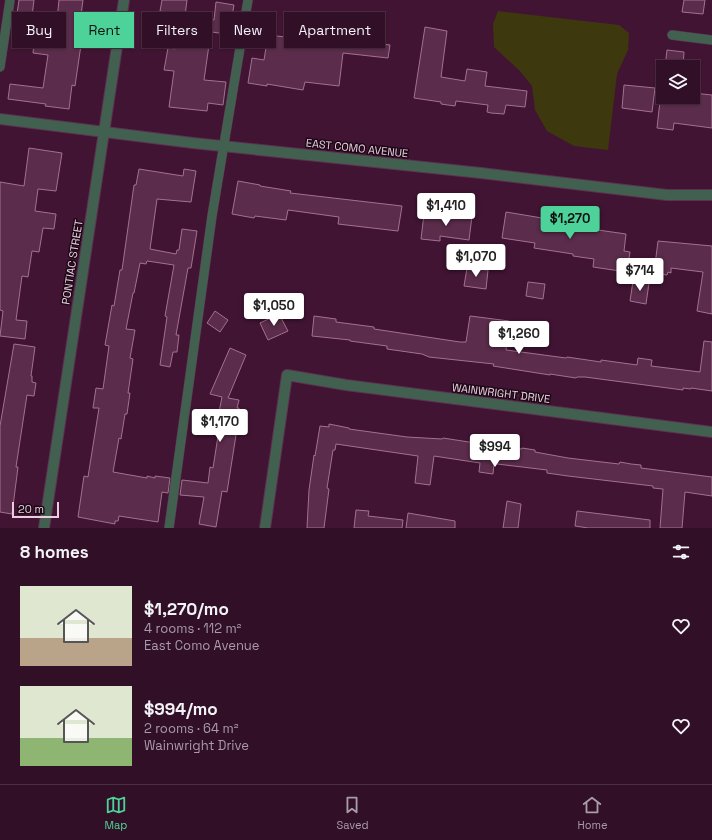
<!DOCTYPE html>
<html lang="en">
<head>
<meta charset="utf-8">
<style>
  :root { --surface:#310f26; --page:#3d1d32; --text:#f1f3f6; --muted:#a89ca7; --line:#4c2f43; --accent:#4dd39a }
  body { margin:0; font-family:"Space Grotesk",sans-serif; background:var(--page); color:var(--text); height:100vh; display:flex; flex-direction:column; font-size:15px; white-space:nowrap }
  * { box-sizing:border-box; margin:0 }
  p { font-size:13px; color:var(--muted) }
  .icon { flex:none; width:22px; height:22px; fill:none; stroke:currentColor; stroke-width:2; stroke-linecap:round; stroke-linejoin:round }
  .map { position:relative; height:528px; overflow:hidden }
  .panel { display:flex; flex-direction:column; background:var(--surface); flex:1 }
  .panel>* { flex:none }
  .hud { position:absolute; left:12px; top:12px; width:400px; height:36px; display:flex; gap:8px }
  .controls { position:absolute; left:656px; top:60px; display:grid; gap:8px }
  .controls a { display:grid; place-items:center; width:44px; height:44px; border-radius:0px; background:var(--surface); box-shadow:0 1px 3px #0004,0 0 0 1px var(--line); font-size:20px }
  .scale { position:absolute; left:12px; bottom:10px; width:47px; box-sizing:border-box; padding-left:4px; border:2px solid #ebcddf; border-top:0; font-size:11px; line-height:14px; white-space:nowrap; color:#ebcddf; -webkit-text-stroke:3px #1c0916; paint-order:stroke }
  .price { position:absolute; translate:-50% -34px; padding:0 9px; border-radius:4px; background:#fff; color:#222; font-size:13px; line-height:26px; filter:drop-shadow(0 1px 2px #0008) }
  .price::after { content:''; position:absolute; left:50%; top:24px; width:12px; height:9px; margin-left:-6px; background:inherit; clip-path:polygon(0 0,100% 0,50% 100%) }
  .price.active { background:var(--accent); color:#111 }
  ul { padding:0; list-style:none }
  li { display:flex; align-items:center; gap:12px; height:100px; padding:0 20px }
  li span { display:grid; place-items:center; flex:none; width:112px; height:80px; border-radius:0px; color:#555 }
  li>.icon { margin-inline-start:auto }
  span .icon { width:48px; height:48px; fill:#fffc; stroke-width:1 }
  li b { font-size:17px }
  h2 { display:flex; justify-content:space-between; align-items:center; height:48px; padding:0 20px; font-size:17px }
  .pill { padding:0 14px; border-radius:0px; background:var(--surface); box-shadow:0 1px 3px #0004,0 0 0 1px var(--line); font-size:14px; line-height:36px }
  .pill.active { background:var(--accent); color:#111 }
  .tabs { display:flex; justify-content:space-around; align-items:center; height:56px; border-top:1px solid var(--line); background:var(--surface); font-size:11px; color:var(--muted) }
  .tabs a { display:grid; justify-items:center; gap:2px }
  .tabs .active { color:var(--accent) }
  .map>svg:first-child { display:block }
  .green { fill:#3e380e }
  .building { fill:#5b2c4b; stroke:#a57091 }
  .lines { fill:none; stroke-linecap:round; stroke-linejoin:round }
  .lane-casing { stroke:#5c324f; stroke-width:10 }
  .street-casing { stroke:#5c324f; stroke-width:12 }
  .lane { stroke:#416050; stroke-width:9 }
  .street { stroke:#416050; stroke-width:10 }
  .labels { text-anchor:middle; stroke-width:3; stroke-linejoin:round; paint-order:stroke }
  .street-label { font-size:11px; fill:#ebcddf; stroke:#1c0916 }
</style>
</head>
<body>
<div class="map">
<svg width="712" height="528" viewBox="0 0 712 528">
  <rect width="100%" height="100%" fill="#411433"/>
  <!-- green -->
  <path class="green" d="M498,11L619,25L629,33L628,50L617,74L608,150L574,146L547,131L535,110L532,86L520,71L494,47L493,24Z"/>
  <!-- building -->
  <g class="building">
    <path d="M19,0H34L32,16L17,14Z"/>
    <path d="M59,0H83L78,38H82L75,86L72,85L69,109L45,106L46,104L8,99L10,84L43,88L48,55L33,53L36,27L56,30Z"/>
    <path d="M162,0H187L185,16L160,11Z"/>
    <path d="M684,0H705L703,14L682,12Z"/>
    <path d="M216,2L234,5L231,22L233,23L232,35L212,32L211,38H210L204,80L226,82L223,105L208,103L207,111L169,107L174,71L164,70L168,48L175,49L179,15L214,20Z"/>
    <path d="M325,14L348,17L345,39L390,45L388,58L343,53L339,86L305,82L303,90L267,84V86L248,83L252,58L264,60L268,35L321,41Z"/>
    <path d="M425,27L447,31L441,77L465,81L467,69L487,72L485,86L527,91L525,107L506,105L504,114L491,113L487,112L488,105L456,101L455,106L441,104V102L414,98Z"/>
    <path d="M667,50L684,52L683,67H665Z"/>
    <path d="M624,85L655,88L652,112L622,108Z"/>
    <path d="M693,93L712,95V128L674,123L673,130L657,128L660,101L682,104V97H693Z"/>
    <path d="M29,148L62,153L56,191L38,189L35,211L56,214L54,229L43,228L39,252L32,251L28,277L22,276L16,320L27,321L25,339L0,336L3,311L0,310V182L24,186Z"/>
    <path d="M139,169L183,176L184,169L196,171L191,202L157,199L150,249L176,254L177,250H179L182,229L197,231L191,268H188L176,335H179L177,352H173L170,367L160,365L167,317L165,316L174,265L147,261L146,264L140,263L134,293H133L126,329L135,330L130,358L133,359L128,393H130L127,414H125L121,439L119,438L113,472L147,478V476L155,478V476L170,478L168,493L162,492L158,522L119,516L118,521H115V524L78,517L84,476L88,477L99,408H93L96,388L103,389L109,346L105,345L112,305L114,306L120,270H122L134,185H136Z"/>
    <path d="M238,181L260,185V186L291,191L290,193L402,206L398,231L338,224L339,217L288,210L286,220L255,216L254,218L232,214Z"/>
    <path d="M506,212L554,220L553,225L584,229V228L626,234L624,251L630,252L627,272L593,267L594,259L573,256V254L534,248L535,243L502,238Z"/>
    <path d="M424,214L451,217V214L472,216L469,240L440,236V241L421,239Z"/>
    <path d="M658,241L712,246V314L697,311L703,272L671,268V273L668,272L667,275L654,273Z"/>
    <path d="M467,268L488,270L486,289L464,286Z"/>
    <path d="M633,281L649,283L646,304L630,301Z"/>
    <path d="M528,282L545,284L543,299L526,296Z"/>
    <path d="M215,311L228,320L220,332L207,323Z"/>
    <path d="M279,314L288,331L268,340L260,323Z"/>
    <path d="M314,316L336,319V322L374,327V329L460,342H466L470,316L486,318L509,321L506,350L566,358L567,357L601,362V360L637,365L638,358L652,360L651,366L700,372L704,341L712,342V391L691,388V389L683,388V390L585,377H577L576,378L550,374V375L493,366L494,364L429,357L422,354L387,349V346L350,341V340L312,336Z"/>
    <path d="M14,344L35,347L31,376H32V382L36,383L34,396L27,395L16,467H18L12,514L0,512V426Z"/>
    <path d="M230,348L246,355L228,398L239,400L237,408H239L234,435H236L227,492L222,491L216,527L199,524L204,497L180,495L182,480L208,483L210,467L213,468L221,417H218L222,397L210,394Z"/>
    <path d="M329,424L349,428V429L407,437L442,439L443,438L514,449V448L522,449V448L535,450V452L568,458L619,464L620,462L631,464L641,465V468L712,477V496L685,492L682,528H660L663,489L653,488V486L568,476L547,473V470L497,464H494L493,474L479,472L480,463L434,456L430,485L415,483L418,456L336,444L335,450H333L327,488L329,489L324,528H307L309,490L314,455L315,456L320,426L329,427Z"/>
    <path d="M507,501L521,504L518,528H503Z"/>
    <path d="M356,510L369,511L368,516L403,520L402,528H354Z"/>
    <path d="M577,511L650,520V528H588L575,526Z"/>
    <path d="M408,513L455,521V528H406Z"/>
  </g>
  <g class="lines">
    <!-- lane casing -->
    <g class="lane-casing">
      <g id="lane">
        <path d="M672,35L712,40"/>
        <path d="M0,67L10,0"/>
        <path d="M169,528L212,216L248,0"/>
      </g>
    </g>
    <!-- street casing -->
    <g class="street-casing">
      <g id="street">
        <path d="M0,119L193,143L481,173L667,195H712"/>
        <path d="M44,528L124,0"/>
        <path d="M265,528L287,375L346,385L712,432"/>
      </g>
    </g>
    <!-- lane -->
    <use href="#lane" class="lane"/>
    <!-- street -->
    <use href="#street" class="street"/>
  </g>
  <g class="labels">
    <!-- street labels -->
    <g class="street-label">
      <text transform="translate(357 148) rotate(6)" y="4">EAST COMO AVENUE</text>
      <text transform="translate(72 262) rotate(-81)" y="4">PONTIAC STREET</text>
      <text transform="translate(501 393) rotate(7)" y="4">WAINWRIGHT DRIVE</text>
    </g>
  </g>
</svg>
<div class="controls">
<a><svg class="icon" aria-label="layers" viewBox="0 0 24 24"><path d="M12 4l9 5-9 5-9-5zM3 14l9 5 9-5"/></svg></a>
</div>
<div class="scale">20 m</div>
<b class="price" style="left:446px;top:227px">$1,410</b>
<b class="price active" style="left:570px;top:240px">$1,270</b>
<b class="price" style="left:476px;top:278px">$1,070</b>
<b class="price" style="left:640px;top:292px">$714</b>
<b class="price" style="left:274px;top:327px">$1,050</b>
<b class="price" style="left:519px;top:355px">$1,260</b>
<b class="price" style="left:220px;top:443px">$1,170</b>
<b class="price" style="left:495px;top:468px">$994</b>
<div class="hud">
<a class="pill">Buy</a>
<a class="pill active">Rent</a>
<a class="pill">Filters</a>
<a class="pill">New</a>
<a class="pill">Apartment</a>
</div>
</div>
<section class="panel">
<h2>8 homes<svg class="icon" aria-label="filters" viewBox="0 0 24 24"><path d="M4 7h16M4 17h16"/><circle cx="9" cy="7" r="2"/><circle cx="15" cy="17" r="2"/></svg></h2>
<ul>
<li><span style="background:linear-gradient(#dfe7d0 65%,#b9a48a 0)"><svg class="icon" aria-label="home" viewBox="0 0 24 24"><path d="M3 11l9-7 9 7M6 9v11h12V9"/></svg></span><div><b>$1,270/mo</b><p>4 rooms · 112 m²</p><p>East Como Avenue</p></div><svg class="icon" aria-label="heart" viewBox="0 0 24 24"><path d="M12 20l-8-8c-3-5 5-10 8-4 3-6 11-1 8 4z"/></svg></li>
<li><span style="background:linear-gradient(#dfe7d0 65%,#8fb573 0)"><svg class="icon" aria-label="home" viewBox="0 0 24 24"><path d="M3 11l9-7 9 7M6 9v11h12V9"/></svg></span><div><b>$994/mo</b><p>2 rooms · 64 m²</p><p>Wainwright Drive</p></div><svg class="icon" aria-label="heart" viewBox="0 0 24 24"><path d="M12 20l-8-8c-3-5 5-10 8-4 3-6 11-1 8 4z"/></svg></li>
</ul>
</section>
<nav class="tabs">
<a class="active"><svg class="icon" aria-label="map" viewBox="0 0 24 24"><path d="M3 6l6-2 6 2 6-2v14l-6 2-6-2-6 2zM9 4v14M15 6v14"/></svg>Map</a>
<a><svg class="icon" aria-label="saved" viewBox="0 0 24 24"><path d="M7 4h10v16l-5-4-5 4z"/></svg>Saved</a>
<a><svg class="icon" aria-label="home" viewBox="0 0 24 24"><path d="M3 11l9-7 9 7M6 9v11h12V9"/></svg>Home</a>
</nav>
</body>
</html>
